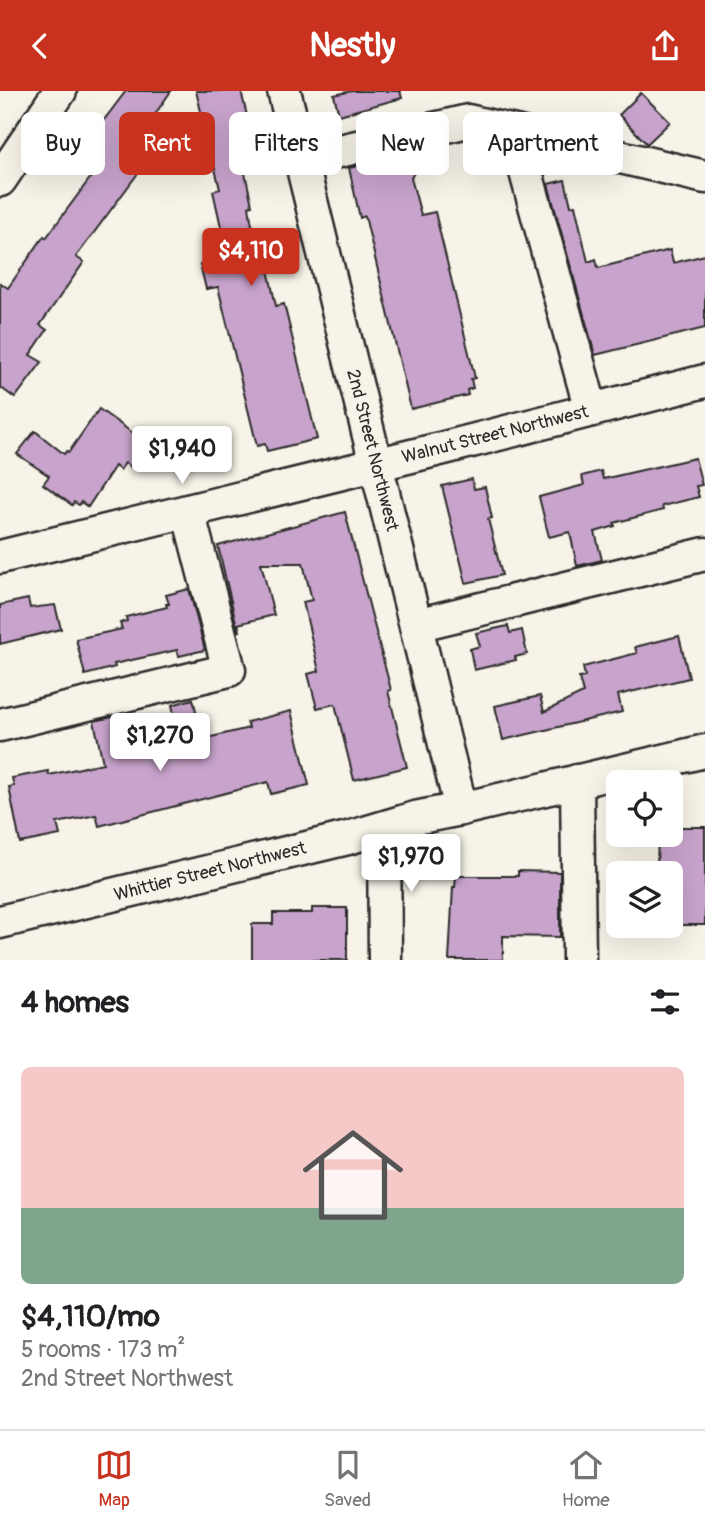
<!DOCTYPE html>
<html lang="en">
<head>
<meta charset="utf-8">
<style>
  :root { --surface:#fff; --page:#f2f2f2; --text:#202124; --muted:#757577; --line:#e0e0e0; --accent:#c8321e }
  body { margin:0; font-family:Pangolin,sans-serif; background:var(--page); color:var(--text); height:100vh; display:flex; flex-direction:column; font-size:26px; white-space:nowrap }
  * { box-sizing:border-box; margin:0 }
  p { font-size:23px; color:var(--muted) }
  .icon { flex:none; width:38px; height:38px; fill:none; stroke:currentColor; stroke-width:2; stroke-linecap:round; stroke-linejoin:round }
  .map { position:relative; height:869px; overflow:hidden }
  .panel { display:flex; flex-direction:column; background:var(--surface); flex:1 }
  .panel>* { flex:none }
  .guide { position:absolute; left:21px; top:21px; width:663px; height:63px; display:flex; gap:14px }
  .tools { position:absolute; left:606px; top:679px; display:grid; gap:14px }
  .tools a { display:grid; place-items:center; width:77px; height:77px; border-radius:10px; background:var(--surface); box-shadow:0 7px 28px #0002; font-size:35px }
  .price { position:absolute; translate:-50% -60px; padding:0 16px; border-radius:7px; background:#fff; color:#222; font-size:23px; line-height:46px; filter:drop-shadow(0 2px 4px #0008) }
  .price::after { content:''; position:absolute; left:50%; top:42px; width:21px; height:16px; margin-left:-10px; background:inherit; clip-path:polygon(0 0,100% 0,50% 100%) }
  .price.on { background:var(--accent); color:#fff }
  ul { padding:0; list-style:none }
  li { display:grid; align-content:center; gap:14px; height:371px; padding:0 21px }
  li+li { border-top:2px solid var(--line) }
  li span { display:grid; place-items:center; height:217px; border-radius:10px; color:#555 }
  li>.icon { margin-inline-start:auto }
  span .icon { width:126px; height:126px; fill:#fffc; stroke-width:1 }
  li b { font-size:30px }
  h2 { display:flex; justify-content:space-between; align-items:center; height:84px; padding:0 21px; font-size:30px }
  .tag { padding:0 24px; border-radius:10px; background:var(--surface); box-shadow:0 7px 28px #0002; font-size:24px; line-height:63px }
  .tag.on { background:var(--accent); color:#fff }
  header { display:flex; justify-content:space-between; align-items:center; height:91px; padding:0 21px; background:var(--accent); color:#fff; font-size:32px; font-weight:700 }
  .tab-bar { display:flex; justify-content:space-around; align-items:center; height:98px; border-top:2px solid var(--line); background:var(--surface); font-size:19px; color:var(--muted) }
  .tab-bar a { display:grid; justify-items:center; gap:4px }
  .tab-bar .on { color:var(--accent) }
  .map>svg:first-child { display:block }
  .building { fill:#c8a4cc; stroke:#2b2b2b; stroke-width:2 }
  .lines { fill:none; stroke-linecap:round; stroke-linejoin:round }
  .minor-casing { stroke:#2b2b2b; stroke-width:37 }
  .minor { stroke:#f7f3e8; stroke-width:32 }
  .labels { text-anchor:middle; stroke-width:5; stroke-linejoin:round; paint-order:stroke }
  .street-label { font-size:18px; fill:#2b2b2b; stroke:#f7f3e8 }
</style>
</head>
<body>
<header><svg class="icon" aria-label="back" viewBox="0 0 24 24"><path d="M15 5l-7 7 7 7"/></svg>Nestly<svg class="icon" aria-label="share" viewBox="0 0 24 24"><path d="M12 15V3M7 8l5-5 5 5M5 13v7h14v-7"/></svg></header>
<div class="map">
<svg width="705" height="869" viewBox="0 0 705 869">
  <rect width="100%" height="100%" fill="#f7f3e8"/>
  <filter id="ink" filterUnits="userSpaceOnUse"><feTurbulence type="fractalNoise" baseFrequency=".0143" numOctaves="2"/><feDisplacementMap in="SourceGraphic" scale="14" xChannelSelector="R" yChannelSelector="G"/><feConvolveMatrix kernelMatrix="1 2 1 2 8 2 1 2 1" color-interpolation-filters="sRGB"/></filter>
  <g filter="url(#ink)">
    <!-- building -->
    <g class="building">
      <path d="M126,0H171L138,48L146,54L142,60L150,66L76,166L84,171L40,234L47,239L30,264L42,271L15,307L0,296V192L8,197L44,145L46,147L102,71L90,62L92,59L85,54Z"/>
      <path d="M196,0H241L249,33L244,35L253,70L243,73L252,114L249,115L251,129L260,171L266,170L276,215L284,213L317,348L267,360L265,353L257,355L218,196L206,198L200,173L208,171L206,163L226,158L213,100L220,98Z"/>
      <path d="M352,0H400L402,7L339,24L334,4Z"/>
      <path d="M641,2L670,31L647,53L619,24Z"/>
      <path d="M424,64L411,87L421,124L435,121L475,287L471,288L473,297L467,299L468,304L411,318L365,125L360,127L349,77L403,65L404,69Z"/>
      <path d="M565,89L571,115L575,114L588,171L596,168L598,177L670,159L673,172L705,164V237L595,264L548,93Z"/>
      <path d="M99,318L148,353L131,376L125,372L120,379L115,375L88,416L81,411L79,414L74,411L72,414L43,393L49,385L17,363L35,340L64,363L67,360L69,361Z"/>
      <path d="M695,367L702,394L696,395L699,406L662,415L663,419L614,432L615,435L595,441L602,469L577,475L570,441L549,446L539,406L584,394L582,385L601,380L603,388Z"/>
      <path d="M472,388L474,398L485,396L492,427L488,428L502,484L466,492L442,395Z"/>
      <path d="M345,421L391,599L388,600L407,676L354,689L335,613L317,617L308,583L319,580L303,511L312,509L303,472H261L274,524L238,533L240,540H238L218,455Z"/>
      <path d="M189,498L205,559L179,565L177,559L114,573L115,576L85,584L76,548L122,538L120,532L127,530L126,526L167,516L166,513H169L166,504Z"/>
      <path d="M28,508L30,517L55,514L61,538L0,553V514Z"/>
      <path d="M508,535L510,542L522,539L527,563L515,566L516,569L474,579L470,558L480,555L476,542Z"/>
      <path d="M679,545L689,587L618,604L622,621L503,649L495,615L540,605L544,621L583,602L579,587L585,586L583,576L637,562L635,556Z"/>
      <path d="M193,608L203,648L249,637L247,631L291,620L309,694L271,703L268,691L99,735L96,724L57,732L60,744L20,752L9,696L14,695L12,687L48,680L49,684L103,672L94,630L122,624L131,662L180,649L172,614Z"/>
      <path d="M670,736H705V834H670V777L657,776L658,744H670Z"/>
      <path d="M518,780L560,781V846L503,845V869H449L453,796H455L456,785H518Z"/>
      <path d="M312,817H347V869H252V833H273V822H312Z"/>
    </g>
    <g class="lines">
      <!-- minor casing -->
      <g class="minor-casing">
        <g id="minor">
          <path d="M284,0L461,718"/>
          <path d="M515,41L591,319"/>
          <path d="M301,69L468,30L705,86"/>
          <path d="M0,89L60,0"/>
          <path d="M0,466L444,357L705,290"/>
          <path d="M416,534L705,463"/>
          <path d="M0,634L229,579L188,420"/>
          <path d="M577,690L579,869"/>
          <path d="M384,738L385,869"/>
          <path d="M0,831L348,747L415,727L461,718L705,660"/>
        </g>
      </g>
      <!-- minor -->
      <use href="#minor" class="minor"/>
    </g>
  </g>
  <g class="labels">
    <!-- street labels -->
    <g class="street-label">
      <text transform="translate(495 343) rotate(-14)" y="6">Walnut Street Northwest</text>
      <text transform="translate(373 359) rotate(76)" y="6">2nd Street Northwest</text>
      <text transform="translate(210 780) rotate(-14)" y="6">Whittier Street Northwest</text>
    </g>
  </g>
</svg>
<div class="tools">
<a><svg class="icon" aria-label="locate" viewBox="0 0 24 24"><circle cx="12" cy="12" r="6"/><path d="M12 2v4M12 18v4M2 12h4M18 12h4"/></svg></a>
<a><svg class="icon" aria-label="layers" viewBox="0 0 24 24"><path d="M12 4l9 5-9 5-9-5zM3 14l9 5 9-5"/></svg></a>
</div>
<b class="price on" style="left:251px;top:197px">$4,110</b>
<b class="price" style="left:182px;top:395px">$1,940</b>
<b class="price" style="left:160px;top:682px">$1,270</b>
<b class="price" style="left:411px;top:803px">$1,970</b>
<div class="guide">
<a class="tag">Buy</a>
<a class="tag on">Rent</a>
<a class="tag">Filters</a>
<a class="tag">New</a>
<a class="tag">Apartment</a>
</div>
</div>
<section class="panel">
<h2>4 homes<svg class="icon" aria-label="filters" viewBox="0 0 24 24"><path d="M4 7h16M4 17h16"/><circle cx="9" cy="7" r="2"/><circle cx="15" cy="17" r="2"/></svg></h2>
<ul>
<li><span style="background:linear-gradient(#f6c9c9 65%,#7fa58c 0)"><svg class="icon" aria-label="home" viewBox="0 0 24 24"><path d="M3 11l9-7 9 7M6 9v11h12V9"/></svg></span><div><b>$4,110/mo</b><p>5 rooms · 173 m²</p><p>2nd Street Northwest</p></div></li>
</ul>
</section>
<nav class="tab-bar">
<a class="on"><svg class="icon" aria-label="map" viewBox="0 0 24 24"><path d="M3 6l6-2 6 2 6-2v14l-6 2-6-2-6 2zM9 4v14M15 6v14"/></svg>Map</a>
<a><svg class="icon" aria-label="saved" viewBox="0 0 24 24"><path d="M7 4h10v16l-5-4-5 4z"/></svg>Saved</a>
<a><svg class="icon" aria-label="home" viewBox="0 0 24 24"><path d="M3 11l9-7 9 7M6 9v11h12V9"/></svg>Home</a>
</nav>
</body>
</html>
